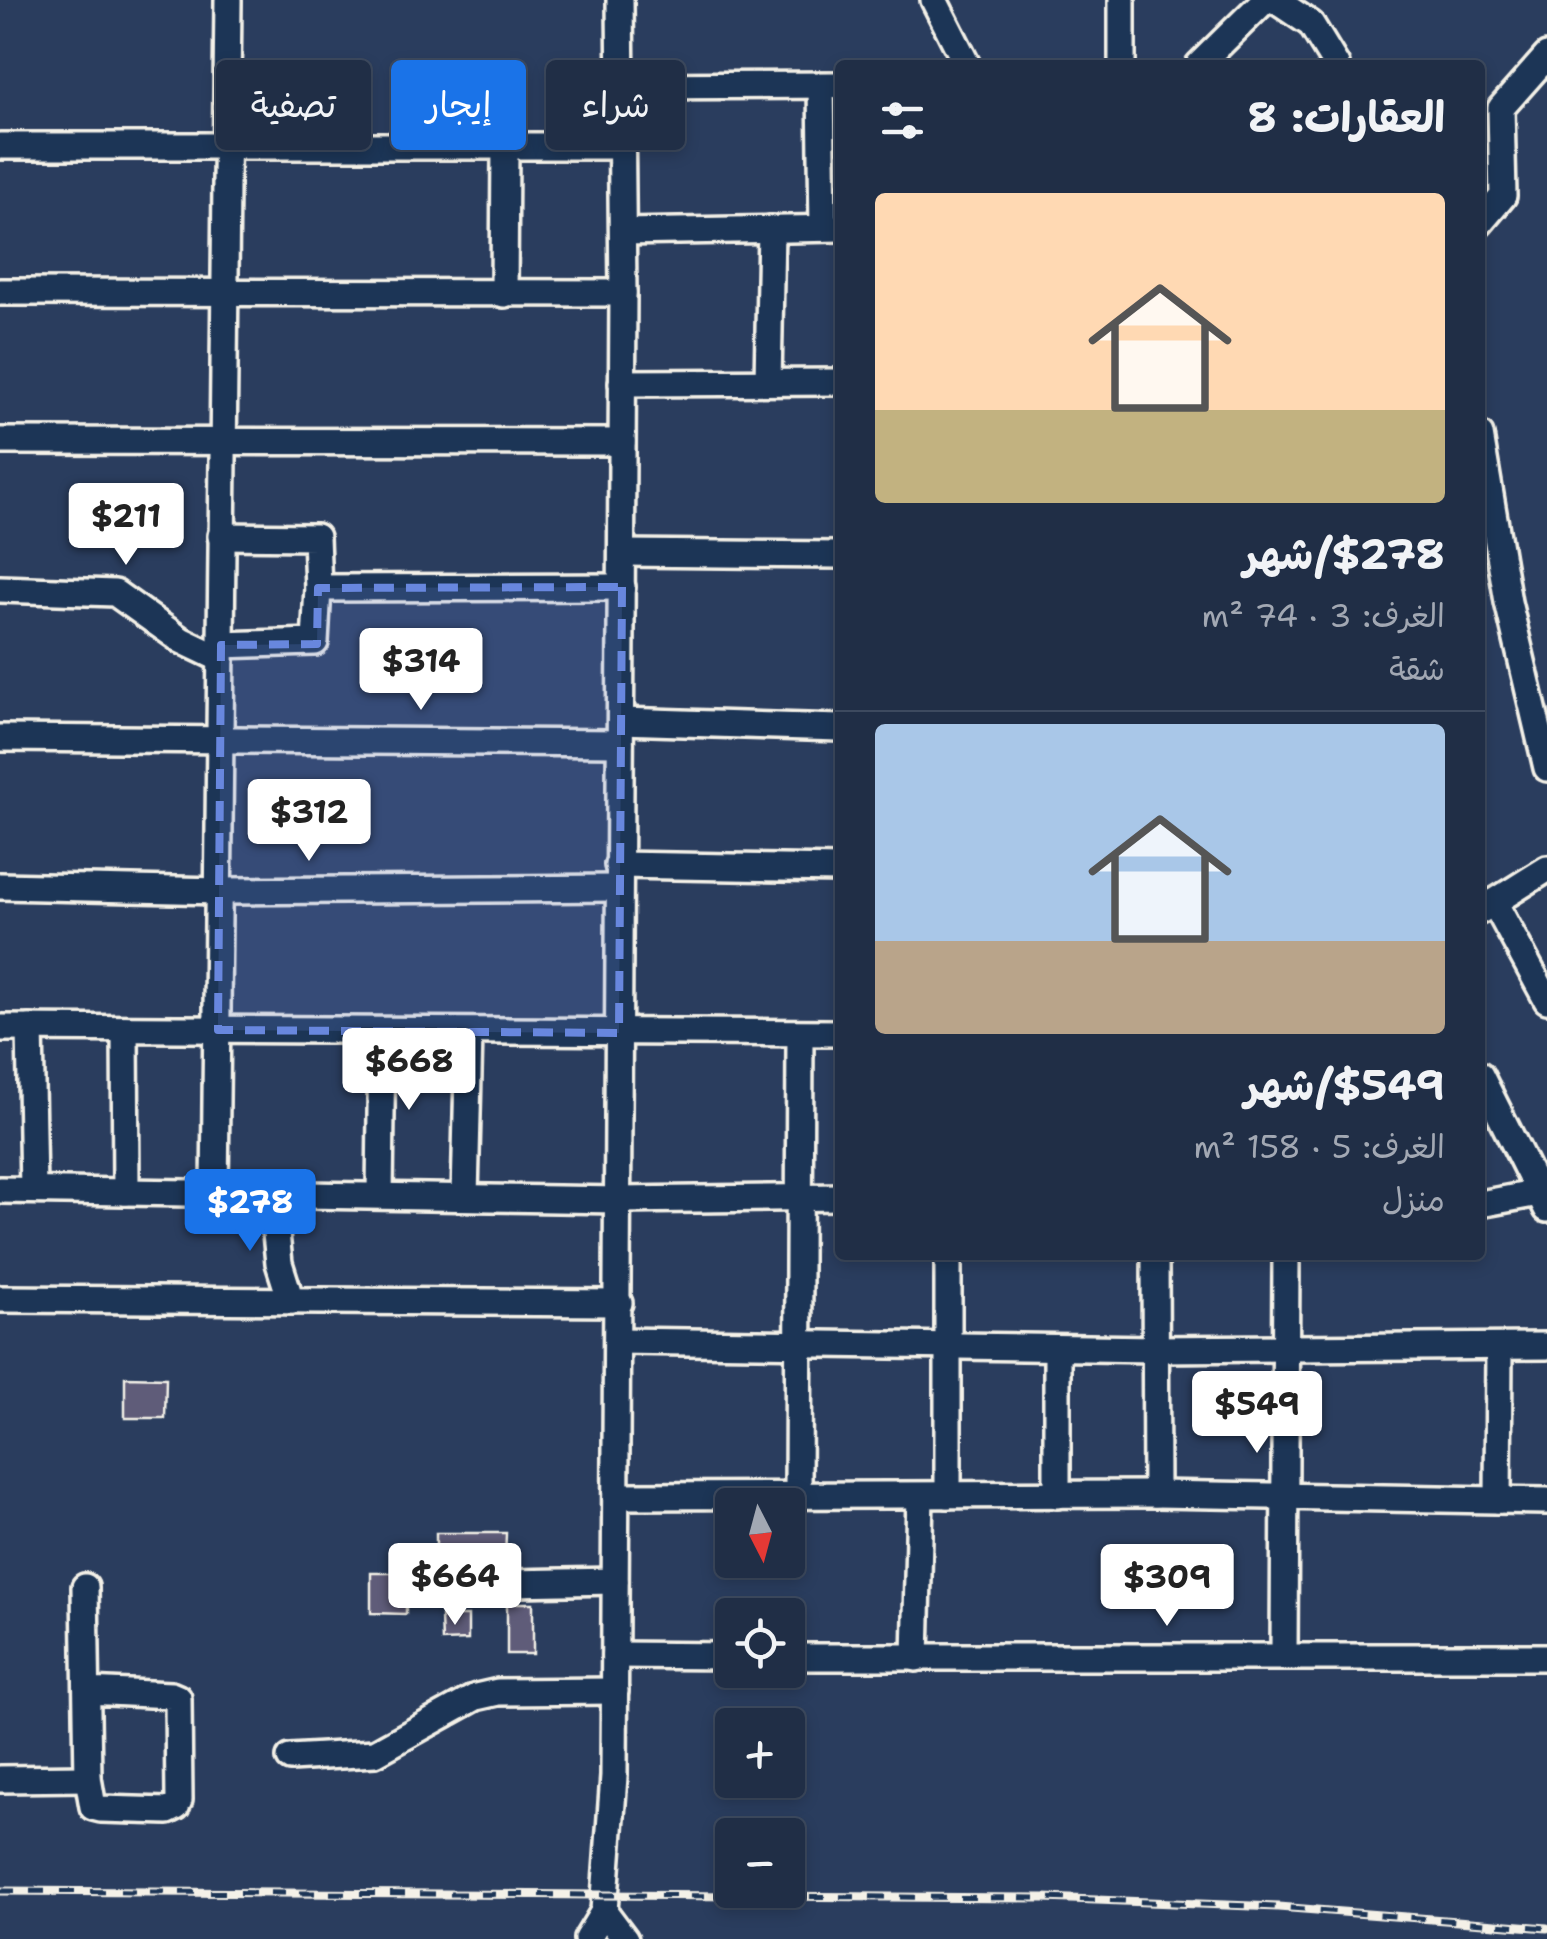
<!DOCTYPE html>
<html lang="ar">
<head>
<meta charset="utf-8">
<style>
  :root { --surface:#202e46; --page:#2d3a51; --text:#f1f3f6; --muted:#a2a8b3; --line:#3d4a5f; --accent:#1a73e8 }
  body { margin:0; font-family:"Shantell Sans","Playpen Sans Arabic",sans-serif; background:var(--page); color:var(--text); direction:rtl; height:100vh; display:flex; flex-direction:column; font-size:38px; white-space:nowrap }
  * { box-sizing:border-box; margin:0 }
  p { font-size:32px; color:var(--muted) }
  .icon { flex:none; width:55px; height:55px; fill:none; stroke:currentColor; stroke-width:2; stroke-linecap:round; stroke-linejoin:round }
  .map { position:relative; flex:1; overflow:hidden; direction:ltr }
  .drawer { position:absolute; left:835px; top:60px; width:650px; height:1200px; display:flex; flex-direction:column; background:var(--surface); border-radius:10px; box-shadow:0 5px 15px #0003,0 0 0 2px var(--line); direction:rtl }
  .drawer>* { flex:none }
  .banner { position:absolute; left:30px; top:60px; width:655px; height:90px; direction:rtl; display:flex; gap:20px }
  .needle { width:65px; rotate:174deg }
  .tools { position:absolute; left:715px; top:1488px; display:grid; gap:20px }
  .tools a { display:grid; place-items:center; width:90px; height:90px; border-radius:10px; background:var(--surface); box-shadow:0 5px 15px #0003,0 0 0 2px var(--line); font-size:50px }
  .price { position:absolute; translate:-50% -85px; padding:0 22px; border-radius:10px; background:#fff; color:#222; font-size:32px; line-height:65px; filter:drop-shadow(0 2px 5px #0008) }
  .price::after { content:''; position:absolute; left:50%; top:60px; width:30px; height:22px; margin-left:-15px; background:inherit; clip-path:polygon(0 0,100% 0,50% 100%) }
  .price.on { background:var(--accent); color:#fff }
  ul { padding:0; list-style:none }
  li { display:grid; align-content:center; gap:20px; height:530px; padding:0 40px }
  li+li { border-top:2px solid var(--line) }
  li span { display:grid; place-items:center; height:310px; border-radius:10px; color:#555 }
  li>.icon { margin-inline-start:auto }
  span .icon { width:180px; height:180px; fill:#fffc; stroke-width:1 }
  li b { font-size:42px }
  h2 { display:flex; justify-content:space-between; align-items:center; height:120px; padding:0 40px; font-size:42px }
  .chip { padding:0 35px; border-radius:10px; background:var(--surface); box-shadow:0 5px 15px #0003,0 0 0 2px var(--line); font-size:35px; line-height:90px }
  .chip.on { background:var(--accent); color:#fff }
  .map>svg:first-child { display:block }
  .building { fill:#5f5b79; stroke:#f4f1e8; stroke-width:2.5 }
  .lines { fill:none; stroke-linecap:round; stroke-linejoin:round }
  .minor-casing { stroke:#f4f1e8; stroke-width:32 }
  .minor { stroke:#1d3557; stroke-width:25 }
  .rail-casing { stroke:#f4f1e8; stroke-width:9 }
  .rail { stroke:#1d3557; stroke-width:5; stroke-dasharray:15; stroke-linecap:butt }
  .marked { fill:#6887de; fill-opacity:0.2; stroke:#6887de; stroke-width:8; stroke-dasharray:20 12; stroke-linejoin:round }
</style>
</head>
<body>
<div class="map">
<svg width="1547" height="1939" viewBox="0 0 1547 1939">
  <rect width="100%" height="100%" fill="#2a3d5e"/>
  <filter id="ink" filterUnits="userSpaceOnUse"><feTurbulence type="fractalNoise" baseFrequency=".01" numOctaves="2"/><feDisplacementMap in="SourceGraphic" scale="20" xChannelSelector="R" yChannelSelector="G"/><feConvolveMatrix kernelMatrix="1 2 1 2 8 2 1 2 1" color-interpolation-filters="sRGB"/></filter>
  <g filter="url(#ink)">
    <!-- building -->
    <g class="building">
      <path d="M125,1377L166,1378L165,1418H125Z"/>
      <path d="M436,1533H506L505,1563L436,1562Z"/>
      <path d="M371,1573H405L400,1584L406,1598V1614L371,1613Z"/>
      <rect x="507" y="1603" width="26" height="51"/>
      <path d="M441,1616H468V1640L442,1641Z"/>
    </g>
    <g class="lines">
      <!-- minor casing -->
      <g class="minor-casing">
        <g id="minor">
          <path d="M934,0L967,65"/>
          <path d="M1275,0L1311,24L1336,65"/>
          <path d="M1122,65V0"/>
          <path d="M1199,65L1265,0"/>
          <path d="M622,86L840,85"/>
          <path d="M821,86L823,228"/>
          <path d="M0,146H622"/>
          <path d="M1480,223L1503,196L1501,108L1547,56"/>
          <path d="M623,232L840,228"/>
          <path d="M0,292L623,293"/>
          <path d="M504,294L505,147"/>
          <path d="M768,382L771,229"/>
          <path d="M622,383L840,382"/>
          <path d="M1480,435L1508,602L1547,768"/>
          <path d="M0,441L622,442"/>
          <path d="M221,536L316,537L318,588L315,642L221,645"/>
          <path d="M622,553L840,555"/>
          <path d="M318,588L622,587"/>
          <path d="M0,589L115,593L181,640L221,659"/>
          <path d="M621,721L840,728"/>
          <path d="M0,738L620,743"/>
          <path d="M618,865L840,869"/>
          <path d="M0,886L220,891L617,888"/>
          <path d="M1494,902L1547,1000"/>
          <path d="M1480,911L1547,869"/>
          <path d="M0,1028L840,1033"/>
          <path d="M30,1028L33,1190"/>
          <path d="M125,1029L126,1192"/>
          <path d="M1480,1075L1547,1209"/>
          <path d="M0,1190L619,1200L840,1197"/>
          <path d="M215,1193L228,0"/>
          <path d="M272,1194L279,1263L291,1301"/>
          <path d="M380,1194L382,1032"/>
          <path d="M465,1196L469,1033"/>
          <path d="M1480,1204L1539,1193"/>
          <path d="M1155,1255L1156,1494"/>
          <path d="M0,1299L619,1303"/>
          <path d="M618,1341L1155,1349L1547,1346"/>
          <path d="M798,1495L800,1034"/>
          <path d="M948,1495V1255"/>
          <path d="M1057,1495V1349"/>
          <path d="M617,1496L1156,1494L1547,1501"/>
          <path d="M1498,1500L1499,1348"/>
          <path d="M416,1585L615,1581"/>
          <path d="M85,1587L88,1778L93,1807L101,1809L168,1811L176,1807L179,1800L178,1698L171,1695L87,1691"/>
          <path d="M615,1655L732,1656"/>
          <path d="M1284,1656L1286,1255"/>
          <path d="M788,1657H1547"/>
          <path d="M916,1658L920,1496"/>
          <path d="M290,1758L375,1753L476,1697L498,1692L615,1691"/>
          <path d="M0,1779L88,1778"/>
          <path d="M604,1911L625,1939"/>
          <path d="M587,1939L604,1911L614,1776L623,293L620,0"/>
        </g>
      </g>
      <!-- minor -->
      <use href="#minor" class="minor"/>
      <!-- rail casing -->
      <g class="rail-casing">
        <path id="rail" d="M0,1891L1044,1898L1278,1907L1547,1928"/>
      </g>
      <!-- rail -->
      <use href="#rail" class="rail"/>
    </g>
  </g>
  <!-- marked area -->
  <path class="marked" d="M622,587L619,1033L218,1030L221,645L317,644L318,588Z"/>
</svg>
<div class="tools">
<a><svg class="needle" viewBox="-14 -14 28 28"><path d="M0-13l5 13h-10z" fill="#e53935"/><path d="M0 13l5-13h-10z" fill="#a2a8b3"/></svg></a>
<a><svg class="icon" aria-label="locate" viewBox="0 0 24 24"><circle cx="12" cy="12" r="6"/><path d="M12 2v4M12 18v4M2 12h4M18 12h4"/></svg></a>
<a>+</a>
<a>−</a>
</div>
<b class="price" style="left:126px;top:568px">$211</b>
<b class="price" style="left:421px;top:713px">$314</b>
<b class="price" style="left:309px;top:864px">$312</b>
<b class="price" style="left:409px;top:1113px">$668</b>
<b class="price on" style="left:250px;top:1254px">$278</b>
<b class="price" style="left:1257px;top:1456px">$549</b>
<b class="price" style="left:455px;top:1628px">$664</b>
<b class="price" style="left:1167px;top:1629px">$309</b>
<div class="banner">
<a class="chip">شراء</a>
<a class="chip on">إيجار</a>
<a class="chip">تصفية</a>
</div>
<section class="drawer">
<h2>العقارات: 8<svg class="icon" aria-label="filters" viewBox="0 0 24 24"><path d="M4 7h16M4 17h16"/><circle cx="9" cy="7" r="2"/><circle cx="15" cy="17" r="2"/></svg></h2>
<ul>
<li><span style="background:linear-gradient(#ffd9b3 70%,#c2b280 0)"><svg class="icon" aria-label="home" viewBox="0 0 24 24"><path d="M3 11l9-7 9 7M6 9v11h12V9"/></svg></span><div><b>$278/شهر</b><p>الغرف: 3 · 74 m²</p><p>شقة</p></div></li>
<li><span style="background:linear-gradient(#a9c7e8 70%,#b9a48a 0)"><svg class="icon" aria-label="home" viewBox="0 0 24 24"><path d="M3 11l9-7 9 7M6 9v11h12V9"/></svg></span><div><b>$549/شهر</b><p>الغرف: 5 · 158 m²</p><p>منزل</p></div></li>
</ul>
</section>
</div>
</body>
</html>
